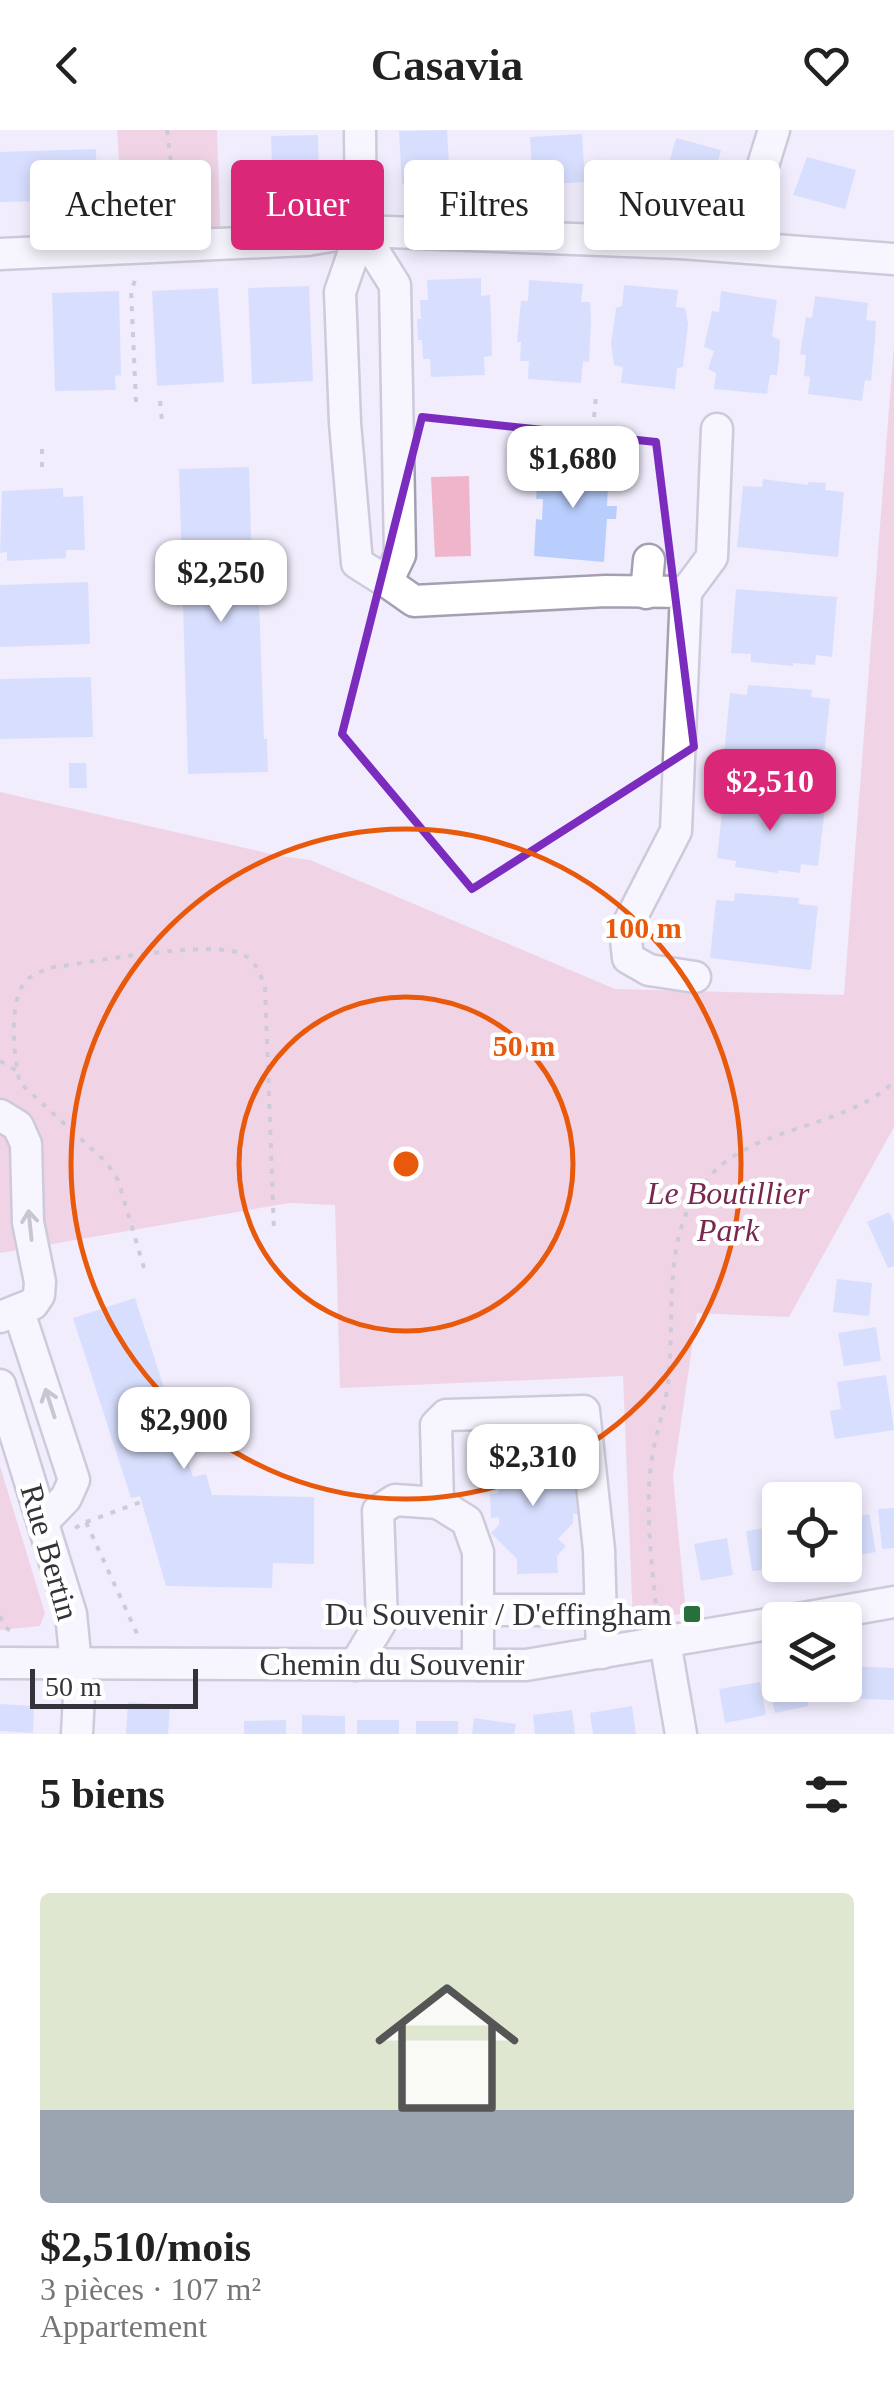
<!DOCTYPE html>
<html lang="fr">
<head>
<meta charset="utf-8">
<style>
  :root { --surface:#fff; --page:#f6f6f6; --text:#222; --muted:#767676; --accent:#db2777 }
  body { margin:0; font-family:Georgia,serif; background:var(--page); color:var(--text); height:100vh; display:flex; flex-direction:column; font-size:38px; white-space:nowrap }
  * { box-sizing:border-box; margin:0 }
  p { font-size:32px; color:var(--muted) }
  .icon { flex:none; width:55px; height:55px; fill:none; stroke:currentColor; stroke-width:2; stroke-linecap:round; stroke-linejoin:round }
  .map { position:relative; height:1604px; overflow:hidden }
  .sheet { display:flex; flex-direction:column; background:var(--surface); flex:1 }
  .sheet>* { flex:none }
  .guide { position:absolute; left:30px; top:30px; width:835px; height:90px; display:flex; gap:20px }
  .tools { position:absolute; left:762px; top:1352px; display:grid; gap:20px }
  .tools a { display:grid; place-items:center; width:100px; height:100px; border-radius:10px; background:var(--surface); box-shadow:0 5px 15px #0003; font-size:50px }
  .scale { position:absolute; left:30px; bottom:25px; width:168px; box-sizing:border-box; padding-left:10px; border:5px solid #34323a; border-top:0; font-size:28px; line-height:35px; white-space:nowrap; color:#34323a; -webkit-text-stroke:8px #fff; paint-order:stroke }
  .price { position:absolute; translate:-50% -85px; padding:0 22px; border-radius:20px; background:#fff; color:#222; font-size:32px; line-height:65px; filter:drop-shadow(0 2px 5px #0008) }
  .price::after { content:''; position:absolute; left:50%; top:60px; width:30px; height:22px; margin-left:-15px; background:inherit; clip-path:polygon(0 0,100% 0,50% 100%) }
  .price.on { background:var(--accent); color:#fff }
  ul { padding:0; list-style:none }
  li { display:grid; align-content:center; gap:20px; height:530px; padding:0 40px }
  li span { display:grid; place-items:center; height:310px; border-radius:10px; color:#555 }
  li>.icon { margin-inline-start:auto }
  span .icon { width:180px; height:180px; fill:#fffc; stroke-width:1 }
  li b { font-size:42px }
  h2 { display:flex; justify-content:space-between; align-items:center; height:120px; padding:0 40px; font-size:42px }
  .pill { padding:0 35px; border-radius:10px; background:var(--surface); box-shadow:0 5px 15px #0003; font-size:35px; line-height:90px }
  .pill.on { background:var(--accent); color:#fff }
  header { display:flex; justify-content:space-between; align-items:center; height:130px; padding:0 40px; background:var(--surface); font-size:45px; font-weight:700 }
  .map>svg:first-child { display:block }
  .green { fill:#efb6cb }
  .building { fill:#bacefe }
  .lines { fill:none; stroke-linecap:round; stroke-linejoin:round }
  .minor-casing { stroke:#a4a0b2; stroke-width:35 }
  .path { stroke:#a4a1ad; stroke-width:4; stroke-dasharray:5 8; stroke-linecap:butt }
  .minor { stroke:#fff; stroke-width:30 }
  .oneway { stroke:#9a989c }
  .marked { fill:none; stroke:#7b2cbf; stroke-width:8; stroke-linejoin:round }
  .ring { fill:none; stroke:#e8590c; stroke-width:5 }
  .poi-dot { fill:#27703e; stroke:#fff; stroke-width:4 }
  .labels { text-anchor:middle; stroke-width:9; stroke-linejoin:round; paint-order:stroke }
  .park-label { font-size:32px; font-style:italic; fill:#78284e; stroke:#fff }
  .street-label { font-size:32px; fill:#34323a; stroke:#fff }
  .poi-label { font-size:32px; fill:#34323a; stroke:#fff; text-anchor:end }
  .centre { fill:#e8590c; stroke:#fff; stroke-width:5 }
  .ring-label { font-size:30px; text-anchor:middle; font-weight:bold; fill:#e8590c; stroke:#fff; stroke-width:9; stroke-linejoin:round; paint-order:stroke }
</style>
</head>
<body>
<header><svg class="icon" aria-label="back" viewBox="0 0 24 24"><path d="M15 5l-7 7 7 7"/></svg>Casavia<svg class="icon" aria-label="heart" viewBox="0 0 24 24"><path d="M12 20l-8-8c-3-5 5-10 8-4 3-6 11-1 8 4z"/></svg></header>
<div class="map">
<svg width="894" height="1604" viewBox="0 0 894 1604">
  <rect width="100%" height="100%" fill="#f1edfd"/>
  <!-- green -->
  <g class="green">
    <path d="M117,0H217L221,114L125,121Z"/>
    <path d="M894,214V997L789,1187L697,1183L673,1347L686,1483L633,1492L623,1246L340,1258L335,1075L289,1073L0,1123V662L280,726L310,730L615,859L844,865Z"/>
    <path d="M469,346L471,426L435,427L431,347Z"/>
    <path d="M0,1336L45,1483L40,1496L0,1500Z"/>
  </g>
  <!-- building -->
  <g class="building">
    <path d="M447,0L450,51L402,54L399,1Z"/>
    <path d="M582,4L585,52L533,55L530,7Z"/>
    <path d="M318,5L319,58L273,59L271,6Z"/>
    <path d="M676,8L721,20L707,71L662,59Z"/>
    <path d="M96,19L97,70L0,72V22Z"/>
    <path d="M807,27L856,40L845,79L793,65Z"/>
    <path d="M481,148V166L490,165L491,185L492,226L484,227L485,245L431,247L430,229H423L422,210H418L417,189H421L420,170H428L427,150Z"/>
    <path d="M529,150L583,154L581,172H590L591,190L589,232L583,231L581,253L528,249L529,231H520L521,212H517L521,171H528Z"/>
    <path d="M624,155L678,160L676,177L685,178L688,194L683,237L677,238L675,259L621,253L623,237L614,235L611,214L616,178L622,176Z"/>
    <path d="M309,156L313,251L252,254L248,158Z"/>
    <path d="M218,158L224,252L157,256L152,161Z"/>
    <path d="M119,161L121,245L115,246L116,260L55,261L52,163Z"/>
    <path d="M721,161L777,170L772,206L780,210L779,229L777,245H770L767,264L714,259L716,243L708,239L714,221L704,217L712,181L719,182Z"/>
    <path d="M815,166L868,173L866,190L876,191L875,210L871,251L865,250L862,271L808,264L810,247L804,246L806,225L800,224L806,187L812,188Z"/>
    <path d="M539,331L609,336L607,376H617L616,389H607L604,432L534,426L536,389L542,390L543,369H536Z"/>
    <path d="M249,337L253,470H259L264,609H267L268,642L188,644L179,339Z"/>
    <path d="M763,349L808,355V352L826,353L825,360L844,362L838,427L737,417L743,356L762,357Z"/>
    <path d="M63,358V367L83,366L85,420H66V428L7,431V422L0,423L2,361Z"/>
    <path d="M88,452L90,514L0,517V455Z"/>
    <path d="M736,459L837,467L832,527L816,525L815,535L793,533V536L751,532V524L731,523Z"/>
    <path d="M91,547L93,607L0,609V549Z"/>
    <path d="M748,555L812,560L811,567L830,569L823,635L724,624L730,563L747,565Z"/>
    <path d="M69,633H86L87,658H69Z"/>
    <path d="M724,664L825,677L818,736L801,734L800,743L778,740V743L735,737L736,731L717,728Z"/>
    <path d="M735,763L799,768L798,774L818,776L811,840L710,828L716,770L734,771Z"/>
    <path d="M889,1082L894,1093V1136L888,1138L867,1092Z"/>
    <path d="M837,1149L872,1153L869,1186L833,1182Z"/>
    <path d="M135,1168L193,1347L206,1344L212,1365L314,1367V1434L273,1433L272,1458L166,1456L140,1366L131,1368L73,1188Z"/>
    <path d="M876,1197L881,1231L844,1236L838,1203Z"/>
    <path d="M886,1245L894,1300L835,1309L830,1281L841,1279L837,1252Z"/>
    <path d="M519,1313L525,1319L539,1318L550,1327H555V1336L571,1352V1359H580L581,1384H573V1393L558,1409L566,1416L557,1426L558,1443L517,1444V1429L491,1403L499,1395V1387L491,1388L490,1364L498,1363L500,1351L496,1347L506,1336L499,1331Z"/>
    <path d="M894,1378V1418L882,1419L878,1379Z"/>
    <path d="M869,1384L876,1422L845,1427V1389Z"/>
    <path d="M780,1396V1438L752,1441L746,1401Z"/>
    <path d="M727,1408L733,1445L701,1451L694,1414Z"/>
    <path d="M845,1536L894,1538V1570L839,1568V1555H845Z"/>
    <path d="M780,1541V1555H804L808,1576L775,1583L766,1544Z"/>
    <path d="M760,1552L766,1585L725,1593L719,1559Z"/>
    <path d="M128,1572L170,1575L168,1604H126Z"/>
    <path d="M0,1574L34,1576L33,1603L0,1601Z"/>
    <path d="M632,1576L636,1604H593L590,1583Z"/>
    <path d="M572,1580L575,1604H535L533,1585Z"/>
    <path d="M302,1585L345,1586V1604H302Z"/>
    <path d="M474,1588L516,1594L514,1604H472Z"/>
    <path d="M286,1590V1604H244V1591Z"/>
    <rect x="357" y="1590" width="42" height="14"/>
    <rect x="416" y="1591" width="42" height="13"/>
  </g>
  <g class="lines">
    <!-- minor casing -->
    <g class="minor-casing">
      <g id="minor">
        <path d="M360,0L361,101L340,162L345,293L357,433L387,452"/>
        <path d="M361,101L395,155L400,425L387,452L414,471L606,461L686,462L676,701L625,800L628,828L649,840L695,847"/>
        <path d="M748,118L755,61L774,0"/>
        <path d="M0,124L307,110L361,101L680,113L894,129"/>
        <path d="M686,462L712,427L717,299"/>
        <path d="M646,463L649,430"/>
        <path d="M0,985L18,996L26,1014L28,1092L40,1152L39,1165L33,1174L0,1187"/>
        <path d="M19,1182L74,1350L66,1368L43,1392"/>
        <path d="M0,1255L71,1484L79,1565L77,1604"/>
        <path d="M478,1480H601"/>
        <path d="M792,1490L894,1472"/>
        <path d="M665,1512L681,1604"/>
        <path d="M0,1533L526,1535L780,1492"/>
        <path d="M355,1535L382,1490L378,1381L395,1370L438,1373"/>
        <path d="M478,1535V1422L467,1391L438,1373L436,1295L446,1285L584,1281L599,1420L602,1523"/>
      </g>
    </g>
    <!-- path -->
    <g class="path">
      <path d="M167,0L178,89"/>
      <path d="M160,271L162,292"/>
      <path d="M136,272L131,160L138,144"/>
      <path d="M594,287L596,266"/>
      <path d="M42,319V343"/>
      <path d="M615,334L616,312"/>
      <path d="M0,931L17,941"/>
      <path d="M144,1138L118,1050L107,1033L20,953C14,928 7,870 27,850C32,845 41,842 48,838C86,833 215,808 244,825C257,833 260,844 265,857L274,1101"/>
      <path d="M86,1392L141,1372"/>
      <path d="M75,1398L86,1392L139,1508"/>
      <path d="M0,1486L4,1496L16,1505"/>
      <path d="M657,1486C652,1437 645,1384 651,1335C654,1307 665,1281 668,1253C677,1178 656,1087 724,1033C775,994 845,996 894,952"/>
    </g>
    <!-- minor -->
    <use href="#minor" class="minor"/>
  </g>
  <!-- one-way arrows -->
  <defs><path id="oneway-shaft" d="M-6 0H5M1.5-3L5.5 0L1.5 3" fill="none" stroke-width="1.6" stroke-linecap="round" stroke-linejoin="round" transform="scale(2.5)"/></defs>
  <g class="oneway">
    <use href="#oneway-shaft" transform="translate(30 1095) rotate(-96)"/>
    <use href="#oneway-shaft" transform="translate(50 1273) rotate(-108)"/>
  </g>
  <!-- marked area -->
  <path d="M0 0H894V1604H0ZM422,287L656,312L694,617L472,759L342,604Z" fill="#f1edfd" fill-opacity=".55" fill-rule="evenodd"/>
  <path class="marked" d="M422,287L656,312L694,617L472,759L342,604Z"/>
  <!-- distance rings -->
  <g class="ring">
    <circle cx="406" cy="1034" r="167"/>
    <circle cx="406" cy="1034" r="335"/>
  </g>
  <!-- markers -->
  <rect class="poi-dot" x="682" y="1474" width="20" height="20" rx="5"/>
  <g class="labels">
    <!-- park labels -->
    <g class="park-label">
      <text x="728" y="1074">Le Boutillier<tspan x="728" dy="37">Park</tspan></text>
    </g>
    <!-- street labels -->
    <g class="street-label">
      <text transform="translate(50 1422) rotate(74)" y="11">Rue Bertin</text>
      <text x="392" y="1545">Chemin du Souvenir</text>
    </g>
    <!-- poi labels -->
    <g class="poi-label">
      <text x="672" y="1495">Du Souvenir / D'effingham</text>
    </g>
  </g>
  <circle cx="406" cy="1034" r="15" class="centre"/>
  <g class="ring-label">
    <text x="643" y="808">100 m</text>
    <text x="524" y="926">50 m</text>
  </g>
</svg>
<div class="tools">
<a><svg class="icon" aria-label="locate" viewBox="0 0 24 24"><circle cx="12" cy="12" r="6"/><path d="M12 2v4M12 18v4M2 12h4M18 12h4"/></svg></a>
<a><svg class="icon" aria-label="layers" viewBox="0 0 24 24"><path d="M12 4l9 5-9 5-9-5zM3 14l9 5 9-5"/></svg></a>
</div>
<div class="scale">50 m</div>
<b class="price" style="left:573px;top:381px">$1,680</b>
<b class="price" style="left:221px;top:495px">$2,250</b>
<b class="price on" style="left:770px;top:704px">$2,510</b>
<b class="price" style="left:184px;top:1342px">$2,900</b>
<b class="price" style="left:533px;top:1379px">$2,310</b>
<div class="guide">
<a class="pill">Acheter</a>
<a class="pill on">Louer</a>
<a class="pill">Filtres</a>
<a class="pill">Nouveau</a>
</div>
</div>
<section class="sheet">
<h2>5 biens<svg class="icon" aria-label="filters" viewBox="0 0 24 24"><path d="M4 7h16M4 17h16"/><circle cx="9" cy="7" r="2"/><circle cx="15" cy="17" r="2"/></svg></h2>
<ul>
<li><span style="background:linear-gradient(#dfe7d0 70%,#9aa5b1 0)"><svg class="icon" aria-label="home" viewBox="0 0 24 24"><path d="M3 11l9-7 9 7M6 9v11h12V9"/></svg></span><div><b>$2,510/mois</b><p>3 pièces · 107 m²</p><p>Appartement</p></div></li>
</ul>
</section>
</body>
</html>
